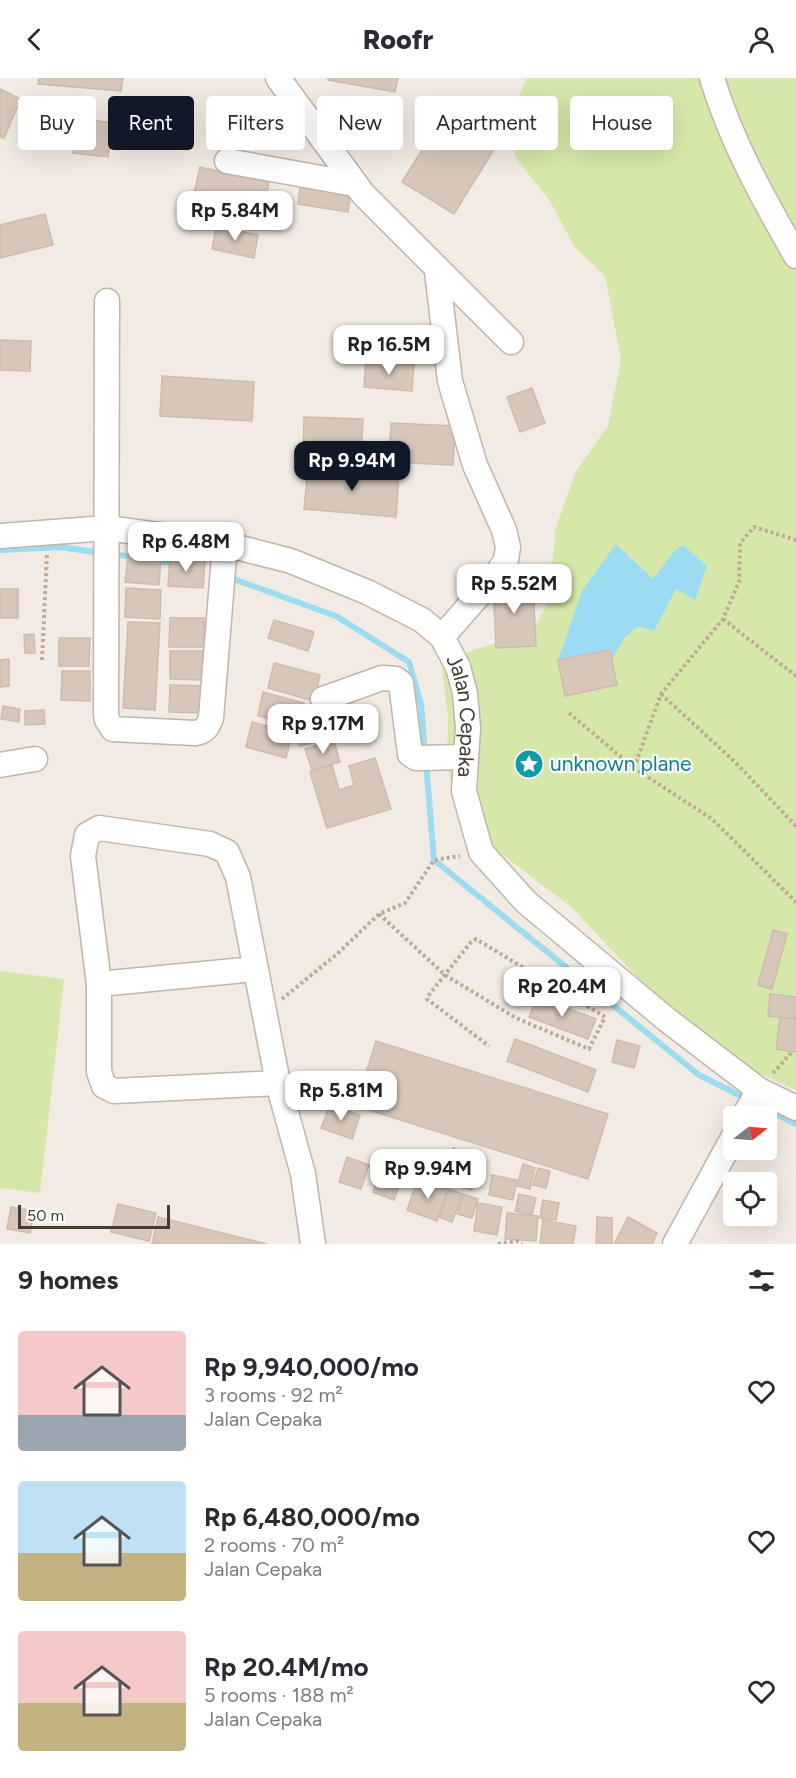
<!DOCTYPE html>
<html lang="en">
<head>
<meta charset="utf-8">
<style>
  :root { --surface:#fff; --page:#f7f7f7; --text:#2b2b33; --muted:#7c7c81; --accent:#111827 }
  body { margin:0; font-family:Figtree,sans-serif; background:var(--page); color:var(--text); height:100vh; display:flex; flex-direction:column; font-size:22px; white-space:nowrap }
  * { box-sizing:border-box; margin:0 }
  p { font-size:20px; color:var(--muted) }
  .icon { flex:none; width:33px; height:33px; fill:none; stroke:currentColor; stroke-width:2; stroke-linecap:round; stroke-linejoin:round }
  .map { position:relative; height:1166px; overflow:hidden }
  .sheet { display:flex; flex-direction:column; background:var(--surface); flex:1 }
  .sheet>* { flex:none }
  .top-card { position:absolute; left:18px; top:18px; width:760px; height:54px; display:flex; gap:12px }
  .needle { width:39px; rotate:73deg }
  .tools { position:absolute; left:723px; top:1028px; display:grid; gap:12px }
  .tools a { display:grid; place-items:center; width:54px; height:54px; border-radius:6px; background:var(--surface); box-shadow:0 6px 24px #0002; font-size:30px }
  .scale { position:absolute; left:18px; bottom:15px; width:152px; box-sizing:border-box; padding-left:6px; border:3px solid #443b33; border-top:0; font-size:16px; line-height:21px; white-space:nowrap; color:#443b33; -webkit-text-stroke:4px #fff; paint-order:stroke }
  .price { position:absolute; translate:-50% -51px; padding:0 14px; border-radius:12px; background:#fff; color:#222; font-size:20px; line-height:39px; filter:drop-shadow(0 2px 3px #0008) }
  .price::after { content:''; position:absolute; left:50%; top:36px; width:18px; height:14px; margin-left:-9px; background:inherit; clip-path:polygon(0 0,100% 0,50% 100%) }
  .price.on { background:var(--accent); color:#fff }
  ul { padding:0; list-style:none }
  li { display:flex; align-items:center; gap:18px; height:150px; padding:0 18px }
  li span { display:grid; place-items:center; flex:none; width:168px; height:120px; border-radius:6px; color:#555 }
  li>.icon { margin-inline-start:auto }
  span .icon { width:72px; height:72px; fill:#fffc; stroke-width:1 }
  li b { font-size:26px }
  h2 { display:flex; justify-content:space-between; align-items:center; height:72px; padding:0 18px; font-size:26px }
  .chip { padding:0 21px; border-radius:6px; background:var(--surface); box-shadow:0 6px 24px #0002; font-size:21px; line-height:54px }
  .chip.on { background:var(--accent); color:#fff }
  header { display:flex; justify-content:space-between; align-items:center; height:78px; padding:0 18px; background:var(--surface); font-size:27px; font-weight:800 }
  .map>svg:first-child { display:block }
  .green { fill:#d6e8a9 }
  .water { fill:#9cdcf2 }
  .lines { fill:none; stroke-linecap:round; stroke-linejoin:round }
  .stream { stroke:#9cdcf2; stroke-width:6 }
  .building { fill:#d7c7bb; stroke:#cfbbab; stroke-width:1.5 }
  .minor-casing { stroke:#c1b4a8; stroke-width:27 }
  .path { stroke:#c0aa96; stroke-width:4; stroke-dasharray:3 3; stroke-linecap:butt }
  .minor { stroke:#fff; stroke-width:24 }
  .labels { text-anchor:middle; stroke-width:4.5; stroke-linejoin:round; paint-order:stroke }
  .street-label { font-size:21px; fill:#443b33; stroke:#fff }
  .culture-label { font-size:21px; fill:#0d838f; stroke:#fff; text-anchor:start }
</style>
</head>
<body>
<header><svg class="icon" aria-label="back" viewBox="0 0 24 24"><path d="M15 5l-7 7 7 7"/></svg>Roofr<svg class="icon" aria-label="person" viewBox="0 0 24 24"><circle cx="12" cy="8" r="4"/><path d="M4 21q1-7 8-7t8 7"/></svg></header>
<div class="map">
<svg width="796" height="1166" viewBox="0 0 796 1166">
  <rect width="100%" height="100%" fill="#f2ebe3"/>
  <!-- green -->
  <g class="green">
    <path d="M527,0H796V1012L756,994L659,922L571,829L469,751L447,691L448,640L441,583L532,553L550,521L555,452L576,393L608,348L621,281L605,198L574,168L550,123L515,79L511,37Z"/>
    <path d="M0,893L64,901L40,1115L0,1110Z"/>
  </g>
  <!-- water -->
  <path class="water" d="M616,466L653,501L674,473L683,467L707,488L695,522L676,511L654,553L638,549L626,558L605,592L570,600L559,589L558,582L582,513Z"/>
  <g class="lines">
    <!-- stream -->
    <g class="stream">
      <path d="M0,472L61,469L101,475"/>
      <path d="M111,476L134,479"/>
      <path d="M153,482L175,485"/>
      <path d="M228,499L336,538L409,584L421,626L425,674"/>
      <path d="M426,684L434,782L699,997L747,1021"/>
      <path d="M756,1026L796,1046"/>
    </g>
  </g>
  <!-- building -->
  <g class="building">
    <path d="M39,0H123L121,13L38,6Z"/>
    <path d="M328,0H398L395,14L328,2Z"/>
    <path d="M0,11L21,21L4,60L0,59Z"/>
    <path d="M446,33L498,65L454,136L402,104Z"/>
    <path d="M78,40L112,45L108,79L73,75Z"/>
    <path d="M200,89L269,105L261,137L193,120Z"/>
    <path d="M301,102L351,111L348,134L298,126Z"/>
    <path d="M45,136L53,167L0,180V147Z"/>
    <path d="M216,149L258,157L254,180L212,171Z"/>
    <path d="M0,262L31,263L30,293L0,292Z"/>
    <path d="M366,282L414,286L412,313L364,309Z"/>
    <path d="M162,298L254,304L252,343L160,338Z"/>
    <path d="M532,310L545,345L520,354L507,319Z"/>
    <path d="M304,339L363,341L361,381L303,379Z"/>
    <path d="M391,345L455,348L453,387L389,384Z"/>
    <path d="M308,389L399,397L396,439L304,431Z"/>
    <path d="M128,477L161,480L159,507L125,504Z"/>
    <path d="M170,480L205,482L203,510L168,508Z"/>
    <path d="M533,505L536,568L496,570L493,506Z"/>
    <path d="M126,510L161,512L160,541L125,539Z"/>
    <rect x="0" y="511" width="18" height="29"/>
    <path d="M170,540H204V569H169Z"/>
    <path d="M274,542L314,554L308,573L268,560Z"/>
    <path d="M128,544L160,545L155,632L123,630Z"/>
    <path d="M34,556L35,575H25L24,557Z"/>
    <path d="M59,560H90L89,588H59Z"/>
    <path d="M610,572L617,607L565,618L558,582Z"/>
    <path d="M170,573H206L205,602L170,601Z"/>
    <path d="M9,581V608L0,609V582Z"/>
    <path d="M274,585L320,597L314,623L268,610Z"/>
    <path d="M62,593H90V623L61,622Z"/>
    <path d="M170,607L205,608L204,635L169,634Z"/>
    <path d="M263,614L304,625L299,648L258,638Z"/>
    <path d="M3,628L20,631L19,644L1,641Z"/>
    <path d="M44,632L45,646L25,647V633Z"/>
    <path d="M252,644L292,655L286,680L246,669Z"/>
    <path d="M323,644L327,661L300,668L296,651Z"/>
    <path d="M334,663L340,684L312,692L305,671Z"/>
    <path d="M375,680L391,731L327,750L310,694L332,687L339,712L354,707L349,688Z"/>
    <path d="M773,852L787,856L772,911L758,907Z"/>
    <path d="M770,916L796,919V941L768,938Z"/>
    <path d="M537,919L596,941L588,961L529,939Z"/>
    <path d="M780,939L796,941V974L776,971Z"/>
    <path d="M515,961L596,992L588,1014L507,983Z"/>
    <path d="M617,962L640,968L634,990L612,984Z"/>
    <path d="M376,963L608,1036L588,1101L356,1028Z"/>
    <path d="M330,1027L360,1037L352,1061L321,1050Z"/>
    <path d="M453,1070L481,1079L471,1112L443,1103Z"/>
    <path d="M347,1079L369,1087L361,1111L339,1104Z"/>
    <path d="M382,1086L404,1094L394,1122L373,1114Z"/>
    <path d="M523,1086L535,1090L530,1111L517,1108Z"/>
    <path d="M538,1090L550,1093L546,1110L533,1107Z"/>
    <path d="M492,1097L517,1102L513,1122L489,1117Z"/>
    <path d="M418,1100L448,1111L437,1143L407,1132Z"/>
    <path d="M449,1111L462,1116L452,1144L439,1139Z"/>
    <path d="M463,1116L478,1121L472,1140L457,1136Z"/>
    <path d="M519,1116L536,1120L532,1137L515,1133Z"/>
    <path d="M543,1122L559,1125L556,1142L540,1140Z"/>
    <path d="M478,1125L502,1129L497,1157L474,1153Z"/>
    <path d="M118,1126L156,1135L149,1163L111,1154Z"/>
    <path d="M11,1129L34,1133L30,1155L7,1151Z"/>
    <path d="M507,1135L538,1138L536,1163L505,1161Z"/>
    <path d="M158,1139L267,1166H152Z"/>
    <path d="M597,1139L612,1140V1166H596Z"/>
    <path d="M628,1139L657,1155L652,1166H614Z"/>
    <path d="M543,1142L576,1148L573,1166H540Z"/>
  </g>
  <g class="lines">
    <!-- minor casing -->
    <g class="minor-casing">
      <g id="minor">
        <path d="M278,0L363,116L511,264"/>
        <path d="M712,0C731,63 763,120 796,178"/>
        <path d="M227,83L354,106"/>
        <path d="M437,193L450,303L475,387L504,452L508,469L506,482L497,496L442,559"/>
        <path d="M107,223L106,635L107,642L113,651L195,655C205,654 208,648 211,640L225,466"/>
        <path id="s1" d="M0,458L107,450L225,466L291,483L367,514L422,542L442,559L458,589L465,615L468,650L464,713L481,774L526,824L666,941L759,1012L796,1030"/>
        <path d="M323,621L382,600L396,601L401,605L410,676L416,680L465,679"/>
        <path d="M0,687L35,681"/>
        <path d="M99,906L255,891"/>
        <path d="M278,1005L114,1013L104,1008L99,994V906L83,778L87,757L99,750L210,766L227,774L238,799L278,1005L303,1096L313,1166"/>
        <path d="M744,1038L759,1012"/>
        <path d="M675,1166L734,1058"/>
      </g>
    </g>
    <!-- path -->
    <g class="path">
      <path d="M723,541L796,598"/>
      <path d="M42,582L47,476"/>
      <path d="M661,616L735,684L796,748"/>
      <path d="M569,635L634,690L712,741L796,824"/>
      <path d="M634,690L661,616L723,541L739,504L740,465L754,449L796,462"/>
      <path d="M379,836L445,897L516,940L589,971L605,939L476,861L471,864L428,918L427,921L489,968"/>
      <path d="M282,921L337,876L379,836L405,825L434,782L460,778"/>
      <path d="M773,995L793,973"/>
      <path d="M498,1166L517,1163L522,1166"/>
    </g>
    <!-- minor -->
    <use href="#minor" class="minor"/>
  </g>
  <!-- icons -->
  <defs>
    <g id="sight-disc" transform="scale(1.5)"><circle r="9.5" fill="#0f9aa8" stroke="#fff"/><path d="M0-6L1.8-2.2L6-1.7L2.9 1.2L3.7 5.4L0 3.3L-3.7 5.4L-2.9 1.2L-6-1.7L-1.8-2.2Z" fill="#fff"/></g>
  </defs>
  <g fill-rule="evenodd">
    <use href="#sight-disc" x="529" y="686"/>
  </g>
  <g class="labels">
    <!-- street labels -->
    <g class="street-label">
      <text dy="7" stroke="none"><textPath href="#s1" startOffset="548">Jalan Cepaka</textPath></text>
    </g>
    <!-- culture labels -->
    <g class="culture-label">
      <text x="550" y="693">unknown plane</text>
    </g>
  </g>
</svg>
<div class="tools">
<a><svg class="needle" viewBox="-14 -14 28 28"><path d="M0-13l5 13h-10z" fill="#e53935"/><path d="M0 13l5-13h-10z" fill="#7c7c81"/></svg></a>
<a><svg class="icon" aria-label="locate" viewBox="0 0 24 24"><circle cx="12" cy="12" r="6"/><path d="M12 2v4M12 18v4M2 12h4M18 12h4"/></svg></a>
</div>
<div class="scale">50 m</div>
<b class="price" style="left:235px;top:164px">Rp 5.84M</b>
<b class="price" style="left:389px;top:298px">Rp 16.5M</b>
<b class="price on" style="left:352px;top:414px">Rp 9.94M</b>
<b class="price" style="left:186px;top:495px">Rp 6.48M</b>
<b class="price" style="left:514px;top:537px">Rp 5.52M</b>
<b class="price" style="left:323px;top:677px">Rp 9.17M</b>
<b class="price" style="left:562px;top:940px">Rp 20.4M</b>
<b class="price" style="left:341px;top:1044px">Rp 5.81M</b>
<b class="price" style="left:428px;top:1122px">Rp 9.94M</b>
<div class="top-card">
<a class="chip">Buy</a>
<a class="chip on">Rent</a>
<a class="chip">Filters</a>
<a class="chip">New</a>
<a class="chip">Apartment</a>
<a class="chip">House</a>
</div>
</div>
<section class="sheet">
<h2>9 homes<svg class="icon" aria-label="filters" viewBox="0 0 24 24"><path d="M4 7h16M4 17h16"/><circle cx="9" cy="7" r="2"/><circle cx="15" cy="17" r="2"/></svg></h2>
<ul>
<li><span style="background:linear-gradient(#f6c9c9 70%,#9aa5b1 0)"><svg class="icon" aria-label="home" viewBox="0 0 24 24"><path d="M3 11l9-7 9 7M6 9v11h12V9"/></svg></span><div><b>Rp 9,940,000/mo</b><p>3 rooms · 92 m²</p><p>Jalan Cepaka</p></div><svg class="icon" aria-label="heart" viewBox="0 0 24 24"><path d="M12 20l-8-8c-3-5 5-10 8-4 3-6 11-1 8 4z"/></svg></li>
<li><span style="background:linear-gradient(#bfe0f5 60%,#c2b280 0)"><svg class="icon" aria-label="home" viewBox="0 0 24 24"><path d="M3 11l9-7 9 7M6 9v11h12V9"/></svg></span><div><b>Rp 6,480,000/mo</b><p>2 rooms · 70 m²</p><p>Jalan Cepaka</p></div><svg class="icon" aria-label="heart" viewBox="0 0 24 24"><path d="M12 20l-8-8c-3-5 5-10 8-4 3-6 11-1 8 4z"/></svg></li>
<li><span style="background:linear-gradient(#f6c9c9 60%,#c2b280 0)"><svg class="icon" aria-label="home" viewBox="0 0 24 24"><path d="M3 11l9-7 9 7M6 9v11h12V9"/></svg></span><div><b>Rp 20.4M/mo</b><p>5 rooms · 188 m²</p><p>Jalan Cepaka</p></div><svg class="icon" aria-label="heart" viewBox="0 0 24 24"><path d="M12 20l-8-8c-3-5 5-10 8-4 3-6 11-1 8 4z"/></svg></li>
</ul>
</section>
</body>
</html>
